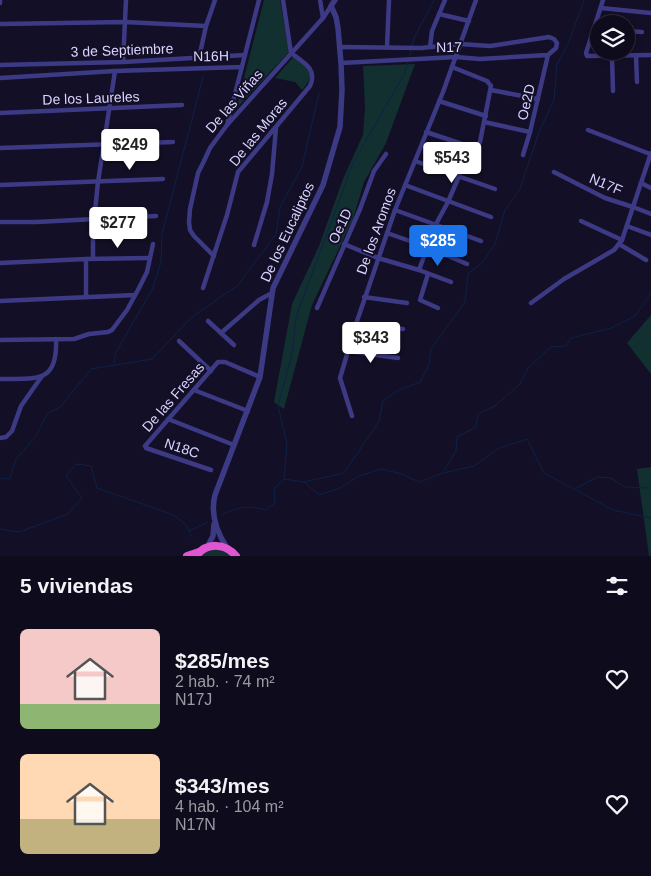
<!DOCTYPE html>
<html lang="es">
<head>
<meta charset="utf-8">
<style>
  :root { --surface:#0e0b1c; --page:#1c1929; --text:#f1f3f6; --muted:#9b9ba3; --line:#2e2b3b; --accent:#1a73e8 }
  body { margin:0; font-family:Arial,sans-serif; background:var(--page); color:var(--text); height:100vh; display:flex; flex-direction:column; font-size:19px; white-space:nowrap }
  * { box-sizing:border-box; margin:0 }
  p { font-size:16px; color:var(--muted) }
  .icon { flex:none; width:28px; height:28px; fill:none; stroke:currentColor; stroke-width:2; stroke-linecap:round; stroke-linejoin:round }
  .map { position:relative; height:556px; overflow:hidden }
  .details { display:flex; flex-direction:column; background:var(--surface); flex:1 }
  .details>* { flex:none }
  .controls { position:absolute; left:590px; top:15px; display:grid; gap:10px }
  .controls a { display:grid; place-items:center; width:45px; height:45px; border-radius:50%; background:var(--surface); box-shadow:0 2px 8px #0003,0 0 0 1px var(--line); font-size:25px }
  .price { position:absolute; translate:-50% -42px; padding:0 11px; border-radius:5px; background:#fff; color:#222; font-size:16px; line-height:32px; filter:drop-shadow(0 1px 2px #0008) }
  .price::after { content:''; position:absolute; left:50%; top:30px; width:15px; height:11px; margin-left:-8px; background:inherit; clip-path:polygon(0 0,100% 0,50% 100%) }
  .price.active { background:var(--accent); color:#fff }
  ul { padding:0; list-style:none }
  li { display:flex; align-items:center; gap:15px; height:125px; padding:0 20px }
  li span { display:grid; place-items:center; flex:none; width:140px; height:100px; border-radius:8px; color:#555 }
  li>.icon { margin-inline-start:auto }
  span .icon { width:60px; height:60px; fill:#fffc; stroke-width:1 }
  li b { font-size:21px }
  h2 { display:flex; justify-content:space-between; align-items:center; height:60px; padding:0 20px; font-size:21px }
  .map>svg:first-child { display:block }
  .green { fill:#12302f }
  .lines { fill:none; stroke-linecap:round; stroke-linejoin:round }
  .stream { stroke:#0c2248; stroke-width:1 }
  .minor { stroke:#3d3a85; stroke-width:4.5 }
  .tertiary { stroke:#3d3a85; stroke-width:5.5 }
  .trunk { stroke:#e055d1; stroke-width:8 }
  .labels { text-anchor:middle; stroke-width:4; stroke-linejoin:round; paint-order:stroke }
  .street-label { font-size:14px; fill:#d9d4ff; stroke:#130f26 }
</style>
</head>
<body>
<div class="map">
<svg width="651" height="556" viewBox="0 0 651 556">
  <rect width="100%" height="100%" fill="#130f26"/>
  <!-- green -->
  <g class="green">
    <path d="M264,0H280L289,52L236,109Z"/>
    <path d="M294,56C308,68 318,73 302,90L295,82L275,78Z"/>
    <path d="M415,64L386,143L364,182L353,219L312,305L284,409L274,402L292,304L319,246L343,179L363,135L365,108L363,66Z"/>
    <path d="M651,315V374L627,343Z"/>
    <path d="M651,467V556H649L637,469Z"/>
    <path d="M220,547L233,556H198L200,553Z"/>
  </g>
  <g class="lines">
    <!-- stream -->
    <g class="stream">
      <path d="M412,47L414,38L434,0"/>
      <path d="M114,363L116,352L152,290L161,262L162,234L203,77"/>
      <path d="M444,471L456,451L457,437L476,427L478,414L495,406L520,384L528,368L551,347L566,346L571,338L611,328L635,316L651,293"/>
      <path d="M0,479L10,478L16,459L36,436L47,414L60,407L91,369L152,359L192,317L237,286L276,234L280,207L302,167L319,93"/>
      <path d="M284,479L287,444L278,406L292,354L296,317L353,163L405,73L411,51"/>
      <path d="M304,482L344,473L379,421L383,401L397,391L420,382L429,365L431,349L465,302L468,274L483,262L495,244L505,210L520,189L539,132L554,100L557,64L568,44L584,0"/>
      <path d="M575,489L597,477L611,478L625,487L651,488"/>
      <path d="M221,515C237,507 249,505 266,510L275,503L274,489L284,479L304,482L319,495L340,488L359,476L381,469L402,474L419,482L443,473L474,466L499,448L527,439L544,473L613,510L651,518"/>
      <path d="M0,529L19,532L68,514L82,498L66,476L76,464L91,466L97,488L174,515L186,525L192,537"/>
      <path d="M189,531L208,522"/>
    </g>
    <!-- minor -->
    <g class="minor">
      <path d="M320,0L323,18"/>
      <path d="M603,0L586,53L587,56L651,55"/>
      <path d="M0,3V0"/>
      <path d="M601,8L651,13"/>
      <path d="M439,14L469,21"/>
      <path d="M0,24L125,22L206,26"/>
      <path d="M626,31L642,32"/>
      <path d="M340,47L421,48L460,44L490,46L549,37L554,39L557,43L556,48L548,55L480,59L456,57L341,63"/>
      <path d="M387,47L389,0"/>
      <path d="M430,47L432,31L445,0"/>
      <path d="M612,56L613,91"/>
      <path d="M636,56L637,82"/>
      <path d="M199,58L206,26L215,0"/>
      <path d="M123,62L126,0"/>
      <path d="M0,65L123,62L245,55"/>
      <path d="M0,78L115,71L242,67"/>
      <path d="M491,90L538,99"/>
      <path d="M439,101L486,116"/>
      <path d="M0,113L182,105"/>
      <path d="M484,122L530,132"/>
      <path d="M227,125L259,0"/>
      <path d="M588,130L650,154"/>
      <path d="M426,132L471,147L477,146L480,142L491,86L487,81L452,67"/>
      <path d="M0,148L173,142"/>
      <path d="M523,155L530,132L548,55"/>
      <path d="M415,161L495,189"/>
      <path d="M554,172L605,198L633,207L651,214"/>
      <path d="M641,183L651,188"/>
      <path d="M0,185L163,179"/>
      <path d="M405,185L491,217"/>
      <path d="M395,210L481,241"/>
      <path d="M581,221L622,240"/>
      <path d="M0,222H36L156,216"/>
      <path d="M627,226L651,235"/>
      <path d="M387,233L427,247L467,264"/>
      <path d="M344,244L378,258L419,270L436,224L448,202L459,176"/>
      <path d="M619,244L646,260"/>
      <path d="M254,245L267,202L272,174L276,128"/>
      <path d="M214,256L194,236L190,230L189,222L190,209L198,173L204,161L210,148L227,125L323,18L331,6"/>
      <path d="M86,259L149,258"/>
      <path d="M93,259V231L98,182L115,71"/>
      <path d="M0,263L86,259V297"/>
      <path d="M419,270L451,282"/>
      <path d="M428,274L420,300L438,308"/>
      <path d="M203,288L227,215L238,172L310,86C318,69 303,62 291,53L283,0"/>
      <path d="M364,297L407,303"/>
      <path d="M0,301L135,295"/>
      <path d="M531,303L564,279L614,250L622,240L651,153"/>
      <path d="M317,308L360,209L374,171L386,154"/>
      <path d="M208,321L234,345"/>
      <path d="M356,324L403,329"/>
      <path d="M221,333L259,300L272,293"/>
      <path d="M0,340L74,339L89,334L108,332L112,330L127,310L139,288L147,272L153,244"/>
      <path d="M179,341L211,371"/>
      <path d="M348,351L398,358"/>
      <path d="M0,379C35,378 58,385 56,339"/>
      <path d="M194,390L248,411"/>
      <path d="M352,416L340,378L356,324L395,210L443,92L476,0"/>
      <path d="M168,419L234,445"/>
      <path d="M0,438L6,437L12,431L21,406L42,376"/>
      <path d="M211,470L146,448L145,446L218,362H225L260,377"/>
    </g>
    <!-- tertiary -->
    <g class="tertiary">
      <path d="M207,547L213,536L214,524"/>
      <path d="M227,548C216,531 210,514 215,495L260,377L273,288L323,185L340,127L342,90L341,63L338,28L336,17L331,6L335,0"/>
    </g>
    <!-- trunk -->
    <g class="trunk">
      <path d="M187,556L199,552"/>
      <path d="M196,556C207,542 225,543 236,556"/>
    </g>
  </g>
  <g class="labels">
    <!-- street labels -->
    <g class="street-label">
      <text transform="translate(449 47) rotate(-1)" y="5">N17</text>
      <text transform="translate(122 50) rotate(-2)" y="5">3 de Septiembre</text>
      <text transform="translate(211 56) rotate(-1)" y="5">N16H</text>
      <text transform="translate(91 98) rotate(-2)" y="5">De los Laureles</text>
      <text transform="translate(234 101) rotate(-49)" y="5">De las Viñas</text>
      <text transform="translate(526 102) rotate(-77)" y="5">Oe2D</text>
      <text transform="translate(258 132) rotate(-51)" y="5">De las Moras</text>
      <text transform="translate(606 184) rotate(23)" y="5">N17F</text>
      <text transform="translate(340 226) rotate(-65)" y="5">Oe1D</text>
      <text transform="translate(376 231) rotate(-70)" y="5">De los Aromos</text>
      <text transform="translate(287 232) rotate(-65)" y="5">De los Eucaliptos</text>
      <text transform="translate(173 397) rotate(-49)" y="5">De las Fresas</text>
      <text transform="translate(182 448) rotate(18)" y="5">N18C</text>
    </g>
  </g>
</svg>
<div class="controls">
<a><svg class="icon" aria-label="layers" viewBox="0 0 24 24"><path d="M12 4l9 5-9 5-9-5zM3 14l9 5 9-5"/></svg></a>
</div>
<b class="price" style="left:130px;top:171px">$249</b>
<b class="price" style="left:452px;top:184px">$543</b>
<b class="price" style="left:118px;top:249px">$277</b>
<b class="price active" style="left:438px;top:267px">$285</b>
<b class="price" style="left:371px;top:364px">$343</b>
</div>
<section class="details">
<h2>5 viviendas<svg class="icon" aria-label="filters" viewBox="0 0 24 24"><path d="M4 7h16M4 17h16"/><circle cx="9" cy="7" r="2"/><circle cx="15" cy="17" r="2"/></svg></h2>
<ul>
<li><span style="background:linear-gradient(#f6c9c9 75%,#8fb573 0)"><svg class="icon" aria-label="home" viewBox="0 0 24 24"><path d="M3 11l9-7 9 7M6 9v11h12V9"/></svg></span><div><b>$285/mes</b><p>2 hab. · 74 m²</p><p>N17J</p></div><svg class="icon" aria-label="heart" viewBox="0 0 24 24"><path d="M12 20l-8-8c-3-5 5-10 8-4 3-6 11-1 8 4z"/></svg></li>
<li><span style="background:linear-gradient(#ffd9b3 65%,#c2b280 0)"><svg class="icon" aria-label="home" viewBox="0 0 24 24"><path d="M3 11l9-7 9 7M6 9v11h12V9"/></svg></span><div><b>$343/mes</b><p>4 hab. · 104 m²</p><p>N17N</p></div><svg class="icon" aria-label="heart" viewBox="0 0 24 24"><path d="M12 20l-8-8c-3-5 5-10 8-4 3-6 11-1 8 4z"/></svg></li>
</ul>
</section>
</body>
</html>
